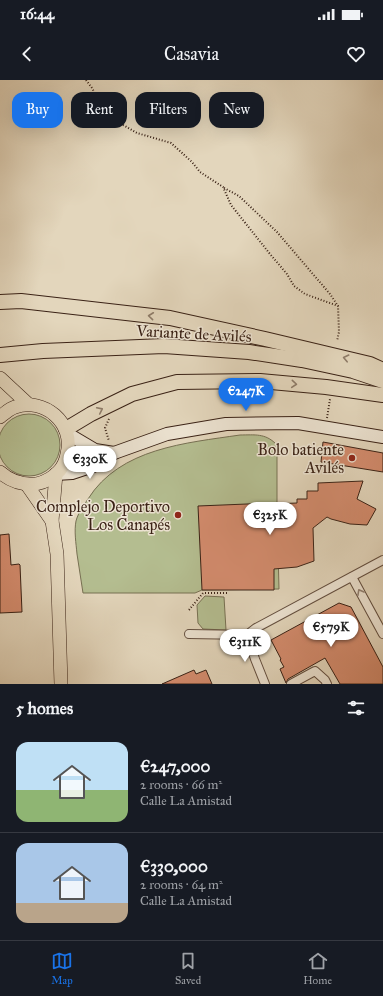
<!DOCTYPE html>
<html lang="en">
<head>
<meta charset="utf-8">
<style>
  :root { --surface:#171b24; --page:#20242c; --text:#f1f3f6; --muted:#9ea1a6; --line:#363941; --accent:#1a73e8 }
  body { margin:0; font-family:"IM FELL Great Primer",serif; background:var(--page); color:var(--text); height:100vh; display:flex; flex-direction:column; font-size:15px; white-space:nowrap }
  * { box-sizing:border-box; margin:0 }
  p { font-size:13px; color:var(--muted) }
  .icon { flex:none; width:22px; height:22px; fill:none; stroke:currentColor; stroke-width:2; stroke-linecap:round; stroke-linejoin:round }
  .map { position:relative; height:604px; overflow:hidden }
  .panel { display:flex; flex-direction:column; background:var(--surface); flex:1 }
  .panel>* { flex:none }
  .banner { position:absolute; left:12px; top:12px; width:359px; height:36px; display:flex; gap:8px }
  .price { position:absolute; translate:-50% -34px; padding:0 9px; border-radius:14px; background:#fff; color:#222; font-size:13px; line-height:26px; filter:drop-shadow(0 1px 2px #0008) }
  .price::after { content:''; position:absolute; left:50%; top:24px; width:12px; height:9px; margin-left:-6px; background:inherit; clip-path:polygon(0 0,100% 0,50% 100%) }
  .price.on { background:var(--accent); color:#fff }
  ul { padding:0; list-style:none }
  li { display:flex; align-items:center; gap:12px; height:100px; padding:0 16px }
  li+li { border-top:1px solid var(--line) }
  li span { display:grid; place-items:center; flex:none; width:112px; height:80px; border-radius:12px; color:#555 }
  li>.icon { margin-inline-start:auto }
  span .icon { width:48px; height:48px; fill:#fffc; stroke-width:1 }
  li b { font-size:17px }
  h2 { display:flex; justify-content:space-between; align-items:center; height:48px; padding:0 16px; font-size:17px }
  .pill { padding:0 14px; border-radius:12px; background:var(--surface); box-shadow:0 4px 16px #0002; font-size:14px; line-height:36px }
  .pill.on { background:var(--accent); color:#fff }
  .status { display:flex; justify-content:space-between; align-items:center; height:28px; padding:0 20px; background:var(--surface); direction:ltr }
  .status svg { height:11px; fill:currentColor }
  header { display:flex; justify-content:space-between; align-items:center; height:52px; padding:0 16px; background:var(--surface); font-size:18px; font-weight:600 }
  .tabs { display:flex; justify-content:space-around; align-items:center; height:56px; border-top:1px solid var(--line); background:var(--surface); font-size:11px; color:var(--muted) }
  .tabs a { display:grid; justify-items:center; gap:2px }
  .tabs .on { color:var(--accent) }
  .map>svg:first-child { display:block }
  .green { fill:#b4bd90; stroke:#777053 }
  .building { fill:#d48c6e; stroke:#3a2216 }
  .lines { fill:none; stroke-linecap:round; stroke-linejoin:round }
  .minor-casing { stroke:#644f40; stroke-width:10 }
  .secondary-casing { stroke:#3a2216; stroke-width:14 }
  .primary-casing { stroke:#3a2216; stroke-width:14 }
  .trunk-casing { stroke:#3a2216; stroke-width:16 }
  .path { stroke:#3a2216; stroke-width:2; stroke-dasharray:1 2; stroke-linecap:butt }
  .minor { stroke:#ede4d3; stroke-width:8 }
  .secondary { stroke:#ede4d3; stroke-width:12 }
  .primary { stroke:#e3d6bc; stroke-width:13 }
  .trunk { stroke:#e3d6bc; stroke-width:14 }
  .oneway { stroke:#8e7c69 }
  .oneway2 { stroke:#948374 }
  .poi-dot { fill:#8f2418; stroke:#ede4d3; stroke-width:1.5 }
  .labels { text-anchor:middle; stroke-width:3; stroke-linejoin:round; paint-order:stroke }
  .street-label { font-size:16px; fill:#3a2216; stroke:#ede4d3 }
  .poi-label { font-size:16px; fill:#3a2216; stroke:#ede4d3; text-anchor:end }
</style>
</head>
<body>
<div class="status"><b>16:44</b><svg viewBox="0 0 49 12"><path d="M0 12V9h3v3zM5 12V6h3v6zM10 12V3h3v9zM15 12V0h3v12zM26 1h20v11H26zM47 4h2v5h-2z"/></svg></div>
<header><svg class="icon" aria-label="back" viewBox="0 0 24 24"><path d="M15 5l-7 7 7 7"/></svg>Casavia<svg class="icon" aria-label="heart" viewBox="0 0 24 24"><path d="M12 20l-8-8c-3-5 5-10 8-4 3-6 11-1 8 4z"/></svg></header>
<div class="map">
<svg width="383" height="604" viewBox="0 0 383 604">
  <rect width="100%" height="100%" fill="#e3d6bc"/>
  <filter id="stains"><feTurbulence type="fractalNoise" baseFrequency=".005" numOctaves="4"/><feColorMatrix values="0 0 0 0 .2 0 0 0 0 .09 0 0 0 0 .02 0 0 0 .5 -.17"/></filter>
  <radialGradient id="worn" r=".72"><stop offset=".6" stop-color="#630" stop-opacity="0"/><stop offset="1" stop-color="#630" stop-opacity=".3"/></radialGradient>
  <!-- green -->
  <g class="green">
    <circle cx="29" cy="365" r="31"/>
    <path d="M240,355C255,355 265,353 276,364L277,375V431L279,509L202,510L195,513H83C81,500 79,487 77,474C76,463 74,451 76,441C78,433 84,425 88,419C120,368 186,363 240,355Z"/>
    <path d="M205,516L224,517L226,550L203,549L198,543L197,525Z"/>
  </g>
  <!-- building -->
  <g class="building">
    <path d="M323,362L383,373V392L321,382Z"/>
    <path d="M363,401L357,419L376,429L367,445L350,444L331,439L327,437L313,448L314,481L297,487L274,489V510H202L198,426L272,423V424L297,423V419H307V411H318V403Z"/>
    <path d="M9,454L11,485L19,484L20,485L22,532L0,533V455Z"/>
    <path d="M339,523L351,527L383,587V604H340L325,578L288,599L286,603L280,589L284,587L280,580L281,579L271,560Z"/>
    <path d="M194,590L196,594L206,590L212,604H162Z"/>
  </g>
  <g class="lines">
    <!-- minor casing -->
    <g class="minor-casing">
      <g id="minor">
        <path d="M352,497L383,554"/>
        <path d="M189,554L247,555"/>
        <path d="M247,555L256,548L383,480"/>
        <path d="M247,555L255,579L265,604"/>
        <path d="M291,604L315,591L325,600L327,604"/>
      </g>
    </g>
    <!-- secondary casing -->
    <g class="secondary-casing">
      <g id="secondary">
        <path d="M68,354L95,370L114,373"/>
        <path d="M56,394L72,393L93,386L114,373L167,354L226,344L298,343L383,357"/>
      </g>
    </g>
    <!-- primary casing -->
    <g class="primary-casing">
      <g id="primary">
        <path d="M0,298L28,324"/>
        <path d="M0,337C5,333 9,329 15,327C44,317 75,343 67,374C66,380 64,385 60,390C54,397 46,402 36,404C22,405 11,402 0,392"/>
        <path d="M56,394L52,441L57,474L61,604"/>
        <path d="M27,405L52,441"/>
      </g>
    </g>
    <!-- trunk casing -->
    <g class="trunk-casing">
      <g id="trunk">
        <path d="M0,222L21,221L170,238L265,259L370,284L383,290"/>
        <path d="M0,275L43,271L164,266L249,272L302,280L353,291L383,301"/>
        <path d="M66,349L91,334L132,314L177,302L260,301L326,307L383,315"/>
      </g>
    </g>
    <!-- path -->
    <g class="path">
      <path d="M86,0L92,8L106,35L137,53L171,63L192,82L200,92L223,107L231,125L270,174L287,194L294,206L305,214L338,226L339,252L337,261"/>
      <path d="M224,108L239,116L277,152L330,214L338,226"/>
      <path d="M327,338L330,319"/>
      <path d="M109,339L105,348L109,361"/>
      <path d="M189,530L203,513H227"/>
    </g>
    <!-- minor -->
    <use href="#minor" class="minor"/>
    <!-- secondary -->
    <use href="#secondary" class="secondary"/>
    <!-- primary -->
    <use href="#primary" class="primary"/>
    <!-- trunk -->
    <use href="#trunk" class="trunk"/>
  </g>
  <!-- one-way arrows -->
  <defs><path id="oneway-chevron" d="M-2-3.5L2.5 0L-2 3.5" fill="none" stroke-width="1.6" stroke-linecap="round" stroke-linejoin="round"/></defs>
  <g class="oneway">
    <use href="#oneway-chevron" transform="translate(151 236) rotate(-174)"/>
    <use href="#oneway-chevron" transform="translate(346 278) rotate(-167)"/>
    <use href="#oneway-chevron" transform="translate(294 304) rotate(5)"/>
    <use href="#oneway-chevron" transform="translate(100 330) rotate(-26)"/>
  </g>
  <use class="oneway2" href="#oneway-chevron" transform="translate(360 512) rotate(-119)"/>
  <!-- markers -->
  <g class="poi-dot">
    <circle cx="352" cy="378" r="4"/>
    <circle cx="178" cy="435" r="4"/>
  </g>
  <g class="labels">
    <!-- street labels -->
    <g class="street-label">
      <text transform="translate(194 253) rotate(3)" y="6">Variante de Avilés</text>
    </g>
    <!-- poi labels -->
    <g class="poi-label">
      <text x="344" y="375">Bolo batiente<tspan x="344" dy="18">Avilés</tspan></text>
      <text x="170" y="432">Complejo Deportivo<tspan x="170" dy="18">Los Canapés</tspan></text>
    </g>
  </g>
  <rect width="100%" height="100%" filter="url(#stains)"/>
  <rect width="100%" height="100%" fill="url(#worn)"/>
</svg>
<b class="price on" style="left:246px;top:332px">€247K</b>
<b class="price" style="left:90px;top:400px">€330K</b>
<b class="price" style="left:270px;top:456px">€325K</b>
<b class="price" style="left:331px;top:568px">€579K</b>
<b class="price" style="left:245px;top:583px">€311K</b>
<div class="banner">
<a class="pill on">Buy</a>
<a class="pill">Rent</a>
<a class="pill">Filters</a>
<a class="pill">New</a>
</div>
</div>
<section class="panel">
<h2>5 homes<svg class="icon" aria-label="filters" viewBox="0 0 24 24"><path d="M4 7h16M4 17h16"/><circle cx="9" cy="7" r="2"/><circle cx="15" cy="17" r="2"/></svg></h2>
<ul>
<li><span style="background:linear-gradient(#bfe0f5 60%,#8fb573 0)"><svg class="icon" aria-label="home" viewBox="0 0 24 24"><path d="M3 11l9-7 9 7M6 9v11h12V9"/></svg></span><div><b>€247,000</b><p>2 rooms · 66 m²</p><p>Calle La Amistad</p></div></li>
<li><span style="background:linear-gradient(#a9c7e8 75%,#b9a48a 0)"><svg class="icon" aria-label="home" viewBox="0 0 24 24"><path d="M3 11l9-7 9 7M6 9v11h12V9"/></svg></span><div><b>€330,000</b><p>2 rooms · 64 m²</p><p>Calle La Amistad</p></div></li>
</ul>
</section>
<nav class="tabs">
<a class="on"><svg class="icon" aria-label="map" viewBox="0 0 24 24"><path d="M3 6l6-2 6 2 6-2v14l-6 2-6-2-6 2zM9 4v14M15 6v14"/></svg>Map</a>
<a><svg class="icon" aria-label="saved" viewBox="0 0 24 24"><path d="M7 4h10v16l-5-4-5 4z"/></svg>Saved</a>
<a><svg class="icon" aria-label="home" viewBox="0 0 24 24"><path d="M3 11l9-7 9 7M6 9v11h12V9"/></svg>Home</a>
</nav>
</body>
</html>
